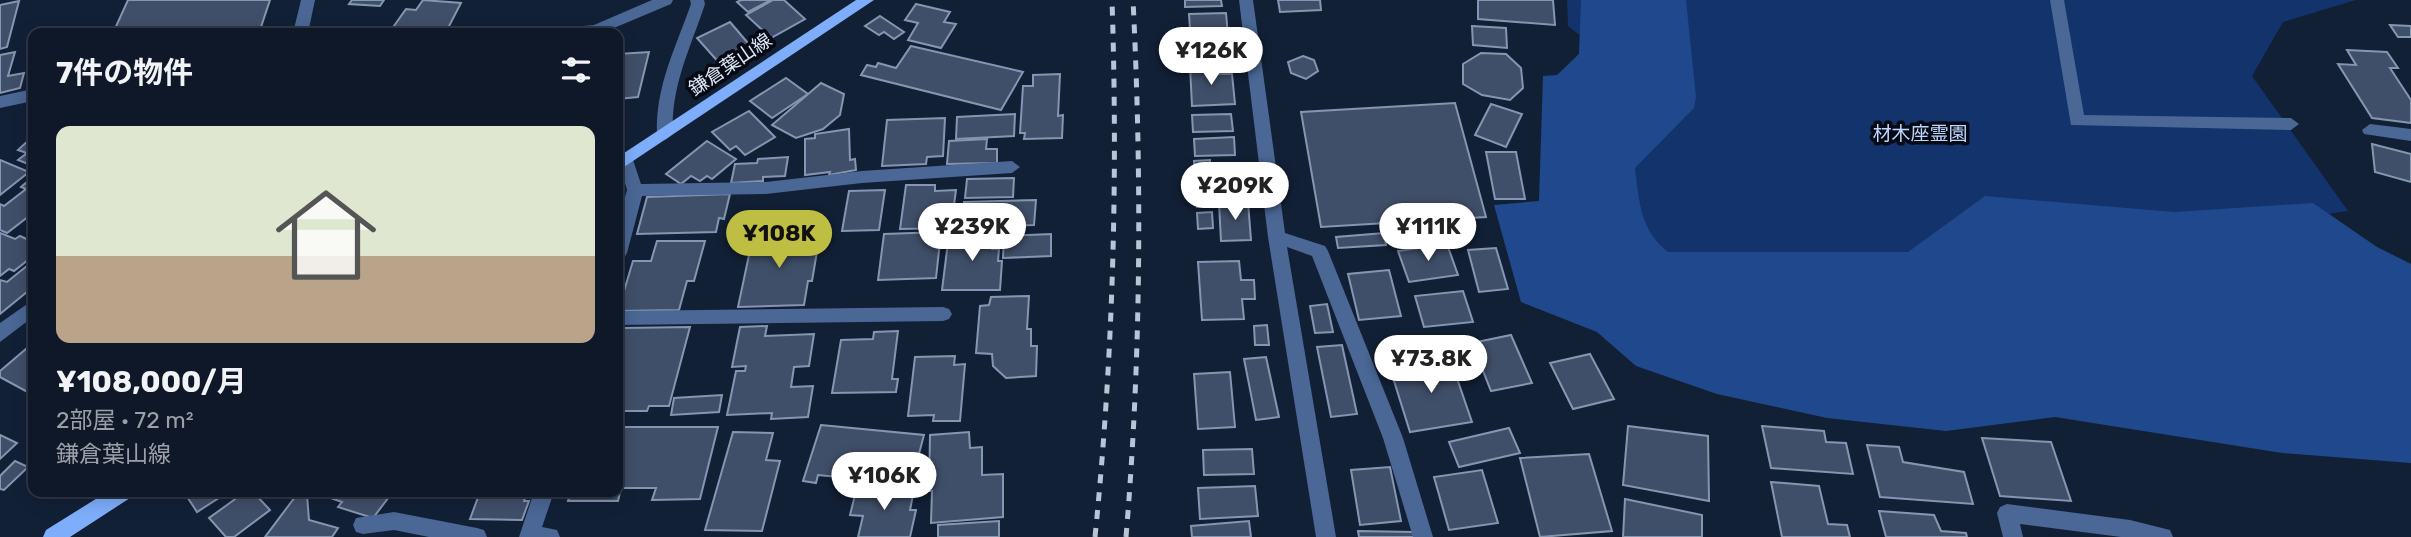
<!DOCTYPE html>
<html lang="ja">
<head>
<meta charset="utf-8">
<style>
  :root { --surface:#0e1828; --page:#1c2534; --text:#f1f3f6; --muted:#9ba0a8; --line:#2e3745; --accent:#bebf42 }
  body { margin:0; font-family:Rubik,"Noto Sans JP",sans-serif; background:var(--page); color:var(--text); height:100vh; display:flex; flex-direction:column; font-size:26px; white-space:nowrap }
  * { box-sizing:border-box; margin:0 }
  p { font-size:23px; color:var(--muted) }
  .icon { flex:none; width:38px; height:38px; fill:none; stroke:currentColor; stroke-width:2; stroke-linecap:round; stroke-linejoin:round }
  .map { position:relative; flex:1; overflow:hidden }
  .details { position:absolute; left:28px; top:28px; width:595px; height:469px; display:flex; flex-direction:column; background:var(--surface); border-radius:14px; box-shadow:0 4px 18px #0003,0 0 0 2px var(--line) }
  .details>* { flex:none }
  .price { position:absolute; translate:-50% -60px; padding:0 16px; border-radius:24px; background:#fff; color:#222; font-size:23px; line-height:46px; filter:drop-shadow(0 2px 4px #0008) }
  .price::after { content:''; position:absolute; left:50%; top:42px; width:21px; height:16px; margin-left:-10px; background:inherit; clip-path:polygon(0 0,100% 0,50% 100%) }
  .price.on { background:var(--accent); color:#111 }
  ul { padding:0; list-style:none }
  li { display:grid; align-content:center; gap:14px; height:371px; padding:0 28px }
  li+li { border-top:2px solid var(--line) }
  li span { display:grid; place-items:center; height:217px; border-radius:14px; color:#555 }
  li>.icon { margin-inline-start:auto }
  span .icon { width:126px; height:126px; fill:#fffc; stroke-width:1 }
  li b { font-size:30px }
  h2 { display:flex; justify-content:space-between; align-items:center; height:84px; padding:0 28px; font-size:30px }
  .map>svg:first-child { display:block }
  .green { fill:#12336b }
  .forest { fill:#1f498c }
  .building { fill:#404f69; stroke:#8496b2; stroke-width:2 }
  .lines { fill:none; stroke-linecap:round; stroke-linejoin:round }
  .minor { fill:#4a6795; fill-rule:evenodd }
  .major { fill:#7eaefb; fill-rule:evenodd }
  .rail { stroke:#b9c4d4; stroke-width:5; stroke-dasharray:9 9; stroke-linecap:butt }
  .labels { text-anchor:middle; stroke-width:7; stroke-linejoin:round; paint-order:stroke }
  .street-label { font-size:19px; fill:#dee8f7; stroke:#050a14 }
  .park-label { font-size:19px; fill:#bfd7ff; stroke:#050a14 }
</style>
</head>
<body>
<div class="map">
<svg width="2411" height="537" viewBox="0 0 2411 537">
  <rect width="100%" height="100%" fill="#122036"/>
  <!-- green -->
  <path class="green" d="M1567,0H2356L2283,22L2252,76L2348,211L2173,236L1893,270L1654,260L1635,210L1636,172L1615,150L1611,60L1568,26Z"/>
  <!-- forest -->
  <path class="forest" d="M1581,0H1686L1696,97L1694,108L1635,168C1639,201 1640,230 1668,252H1908L1985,196L2174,212L2313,203L2377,247L2411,264V463L2282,453L2055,417L1946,431L1827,418L1717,394L1636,366L1597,332L1521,302L1494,205L1539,201L1543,76L1557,75L1579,54Z"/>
  <!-- building -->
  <g class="building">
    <path d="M128,0H270L259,33H113Z"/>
    <path d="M352,0H384L380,6L349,4Z"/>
    <path d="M423,0L461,3L446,32L389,33L406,9L416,10Z"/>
    <path d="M741,0H771L748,12L737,2Z"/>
    <path d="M773,0H784L805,19L771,38L746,15Z"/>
    <path d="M1185,0H1221L1222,6L1185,7Z"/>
    <path d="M1278,0H1320L1321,10L1280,12Z"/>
    <path d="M1478,0H1553L1555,25L1478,19Z"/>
    <path d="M19,1L7,47L0,49V5Z"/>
    <path d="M916,4L950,12L944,22L956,24L941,48L908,40L918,23L905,20Z"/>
    <path d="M1226,13L1229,47L1215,48V58L1192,59L1189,14Z"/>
    <path d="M880,16L904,32L894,39L884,32L879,35L865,26Z"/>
    <path d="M730,22L753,49L721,65L697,38Z"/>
    <path d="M2390,25L2411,26V37H2398Z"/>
    <path d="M1472,26L1506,28L1507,48L1473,45Z"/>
    <path d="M911,46L1023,72L1001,110L861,75L867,65L876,67L878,63L896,68Z"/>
    <path d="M2347,50L2387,52L2398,68H2390L2411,100V123L2372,118L2338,64L2356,65Z"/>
    <path d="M15,52L8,76L24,73L20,88L0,93V55Z"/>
    <path d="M649,52L638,97L618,99V54Z"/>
    <path d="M1481,53L1506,54L1521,68L1523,88L1510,100L1482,95L1463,84V64Z"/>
    <path d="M1303,56L1314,60L1318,71L1306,79L1291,73L1288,62Z"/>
    <path d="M1190,66H1213L1214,74H1232L1235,104L1192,106Z"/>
    <path d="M1060,74L1058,116L1063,115L1062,138L1024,139L1025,133H1020L1023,86H1033V75Z"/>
    <path d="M786,78L808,94L772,118L750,101Z"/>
    <path d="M821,83L844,94L840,115L823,129L796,138L772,125Z"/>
    <path d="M1455,103L1486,217L1321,227L1301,112Z"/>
    <path d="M1491,104L1522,114L1506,147L1475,135Z"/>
    <path d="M749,111L775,137L745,155L736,146L730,150L712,132Z"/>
    <path d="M1015,114L1014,136L956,139L957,117Z"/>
    <path d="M1231,114L1233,131L1193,132L1192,115Z"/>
    <path d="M945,118L943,156L927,157L926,164L882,166L887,120Z"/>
    <path d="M849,129L850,160L855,159L856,170L829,175L830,172L805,175V139L815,138V134Z"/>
    <path d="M33,136V166L18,160L27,153L18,150Z"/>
    <path d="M1234,137L1235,155L1195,156L1194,139Z"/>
    <path d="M987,139L986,149H997V163L947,164L949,141Z"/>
    <path d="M707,141L736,159L712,179L707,176L700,181L691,176L681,184L666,174Z"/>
    <path d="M2372,144L2411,154V182L2375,172Z"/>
    <path d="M1486,152H1516L1525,199H1495Z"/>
    <path d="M788,157L785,176L763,177V181L731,183L735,164L757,163L758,159Z"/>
    <path d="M0,160L29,172L0,195Z"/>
    <path d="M1210,160V173L1242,172L1244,194L1212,195V207H1197L1194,161Z"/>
    <path d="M33,177V213L7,233L0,230V204L4,206L26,189L21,187Z"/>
    <path d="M1014,178L1013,197L965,198L967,179Z"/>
    <path d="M906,185H935V191L956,190L951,228L900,229Z"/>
    <path d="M885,190L879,230L842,231L849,191Z"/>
    <path d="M730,194L724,219L719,218L716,232L637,234L647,197Z"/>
    <path d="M1036,200L1034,225L962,228L964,202Z"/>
    <path d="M1248,202L1251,240L1221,241L1219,203Z"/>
    <path d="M1212,212L1213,228L1198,229L1197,213Z"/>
    <path d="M941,232L936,278L878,280L884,234Z"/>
    <path d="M0,233L15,239L20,236L33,242V256L14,271L9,269L0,276Z"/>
    <path d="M993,233L992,249H999L998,261H1002L1000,290H942L949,234Z"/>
    <path d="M1384,233L1386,245L1338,248L1336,237Z"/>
    <path d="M820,234L812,281H808L804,305L738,307L753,236Z"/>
    <path d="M1051,234V256L1003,258L1004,236Z"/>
    <path d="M657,241H705L694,281H687L679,310L618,311L633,261H651Z"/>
    <path d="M1447,244L1458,275L1409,282L1398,251Z"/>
    <path d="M1496,248L1508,289L1479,292L1468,250Z"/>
    <path d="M33,261V287L0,314V280L7,282Z"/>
    <path d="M1239,261L1241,280H1254L1255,299H1242L1244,319L1202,320L1198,262Z"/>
    <path d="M1389,270L1401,316L1359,320L1348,274Z"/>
    <path d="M1463,291L1473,322L1424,327L1415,296Z"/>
    <path d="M1029,296L1027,329H1031V346H1037L1036,376L1006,378L993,366L992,354L976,353L980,306L989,305L991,297Z"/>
    <path d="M1327,304L1333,332L1315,333L1310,306Z"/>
    <path d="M1267,325L1269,345H1255L1254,326Z"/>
    <path d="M767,326L765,336L814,334L809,366L794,367L791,387L813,386L808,417L771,419L772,413L727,415L736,371H745L746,366L732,367L740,327Z"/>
    <path d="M690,327L669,406H649L647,411H618V344L623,328Z"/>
    <path d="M898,331L892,379H898L896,392L832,393L841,340L873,339L874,332Z"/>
    <path d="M1511,335L1532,383L1491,391L1472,343Z"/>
    <path d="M33,343V395L0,377V371Z"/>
    <path d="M1342,345L1357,414L1331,417L1317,347Z"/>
    <path d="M1590,354L1614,399L1573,409L1550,363Z"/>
    <path d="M955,356L954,365L965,364L960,421H933L934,415L908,416L915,357Z"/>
    <path d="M1266,357L1279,417L1256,420L1244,359Z"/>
    <path d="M1450,358L1472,422L1410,432L1390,368Z"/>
    <path d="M1230,372L1235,427L1198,429L1194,374Z"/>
    <path d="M722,395L719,412L671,415L674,398Z"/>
    <path d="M821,425L924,435L911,484L818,475L816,483L803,481Z"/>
    <path d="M1628,426L1708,436L1709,501L1623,485Z"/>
    <path d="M1762,426L1824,431L1826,442L1846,443L1853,474L1771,468Z"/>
    <path d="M618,427H718L700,499L652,500L656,488H621L618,501H568L571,492H618Z"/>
    <path d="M1509,428L1520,453L1459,467L1449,442Z"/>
    <path d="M733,432L773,433L766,460L780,461L762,531L705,530Z"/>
    <path d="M969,432L970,448L982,447V475L1003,474V517L931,523L932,491H929L930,435Z"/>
    <path d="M0,435L17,443L0,459Z"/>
    <path d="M1982,438L2051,442L2071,501L2000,496Z"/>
    <path d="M1867,445L1899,447L1903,462L1964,472L1973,504L1880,497Z"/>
    <path d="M1252,449L1254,474L1204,475L1203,450Z"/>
    <path d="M1589,454L1612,531L1540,537L1520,458Z"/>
    <path d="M15,461L28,467L4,490L0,489V476Z"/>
    <path d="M1390,467L1401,521L1360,525L1351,470Z"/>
    <path d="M1482,470L1498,523L1449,530L1434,477Z"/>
    <path d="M1771,482L1819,486L1828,524L1847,525L1850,537H1782Z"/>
    <path d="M1255,486L1258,516L1200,519L1198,488Z"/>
    <path d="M857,487L914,490L910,510H916L910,537H858L863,516L850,515Z"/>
    <path d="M184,492H223L225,494L197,512Z"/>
    <path d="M245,492H253L270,510L234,537H226L209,518Z"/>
    <path d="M328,492H389L392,493L373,518L338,507L342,502L325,496Z"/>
    <path d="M480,492H527L524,501H529L522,520L470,519Z"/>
    <path d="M298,493L307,495L309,520L338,528L332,537H265Z"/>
    <path d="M1625,499L1702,515V537H1623Z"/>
    <path d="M1879,511L1934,515L1941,531L1966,533L1967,537H1886Z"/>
    <path d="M999,521V537H938V525Z"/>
    <path d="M1249,521L1251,537H1192L1191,526Z"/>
    <path d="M1358,531L1414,532L1415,537H1359Z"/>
  </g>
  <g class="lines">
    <!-- minor -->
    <g class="minor">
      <path d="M301,0H315L308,33H293Z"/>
      <path d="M652,0H673L671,4L602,33H554L562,28L594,25Z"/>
      <path d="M690,0H704L705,4C691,47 670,87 673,134L665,140L657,134C655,87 676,47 691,4Z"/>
      <path d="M1239,0H1253L1285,233L1325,246L1328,251L1403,438L1433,537H1413L1383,438L1312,256L1287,247L1336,537H1316L1268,237Z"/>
      <path d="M2050,0H2064L2084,115L2291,118L2299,124L2291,130L2071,125Z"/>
      <path d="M33,89V101L0,108V96Z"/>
      <path d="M2370,124L2411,129V141L2364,134L2362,130Z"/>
      <path d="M625,154L633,160L641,184L766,182L862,171L1012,161L1020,167L1012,173L862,183L766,194L642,196L627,253L624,258L618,260V222L627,190L618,158Z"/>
      <path d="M33,300V317L0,342V323Z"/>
      <path d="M943,307L949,309L952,314L949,319L943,321L618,325V311Z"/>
      <path d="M534,492H554L542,527L557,530L560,537H519Z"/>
      <path d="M2007,504L2130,520L2170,530L2173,537H2121L2020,524L2023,537H2003L1997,513L2000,507Z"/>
      <path d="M394,512L477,528L484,530L487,537H429L394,530L363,534L356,532L353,525L356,518Z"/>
    </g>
    <!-- major -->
    <g class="major">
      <path d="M856,0H874L618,171V157Z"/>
      <path d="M107,492H133L130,498L70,537H43L46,530Z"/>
    </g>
    <!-- rail -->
    <g class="rail">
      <path d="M1095,537C1113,358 1118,180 1112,0"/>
      <path d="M1126,537C1141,358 1142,180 1133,0"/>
    </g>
  </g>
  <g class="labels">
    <!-- street labels -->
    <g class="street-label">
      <text transform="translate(730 64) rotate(-34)" y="7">鎌倉葉山線</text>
    </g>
    <!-- park labels -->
    <g class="park-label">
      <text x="1920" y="140">材木座霊園</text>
    </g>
  </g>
</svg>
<b class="price" style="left:1211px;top:87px">¥126K</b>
<b class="price" style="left:1235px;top:222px">¥209K</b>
<b class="price" style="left:972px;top:263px">¥239K</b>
<b class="price" style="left:1428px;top:263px">¥111K</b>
<b class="price on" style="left:779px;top:270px">¥108K</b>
<b class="price" style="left:1431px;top:395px">¥73.8K</b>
<b class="price" style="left:884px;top:512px">¥106K</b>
<section class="details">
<h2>7件の物件<svg class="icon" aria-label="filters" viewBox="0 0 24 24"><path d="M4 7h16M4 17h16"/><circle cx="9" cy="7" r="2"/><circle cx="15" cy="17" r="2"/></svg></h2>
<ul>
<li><span style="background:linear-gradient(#dfe7d0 60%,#b9a48a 0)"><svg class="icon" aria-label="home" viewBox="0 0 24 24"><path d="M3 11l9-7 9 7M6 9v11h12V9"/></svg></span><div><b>¥108,000/月</b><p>2部屋 · 72 m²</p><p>鎌倉葉山線</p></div></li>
</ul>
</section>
</div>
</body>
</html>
